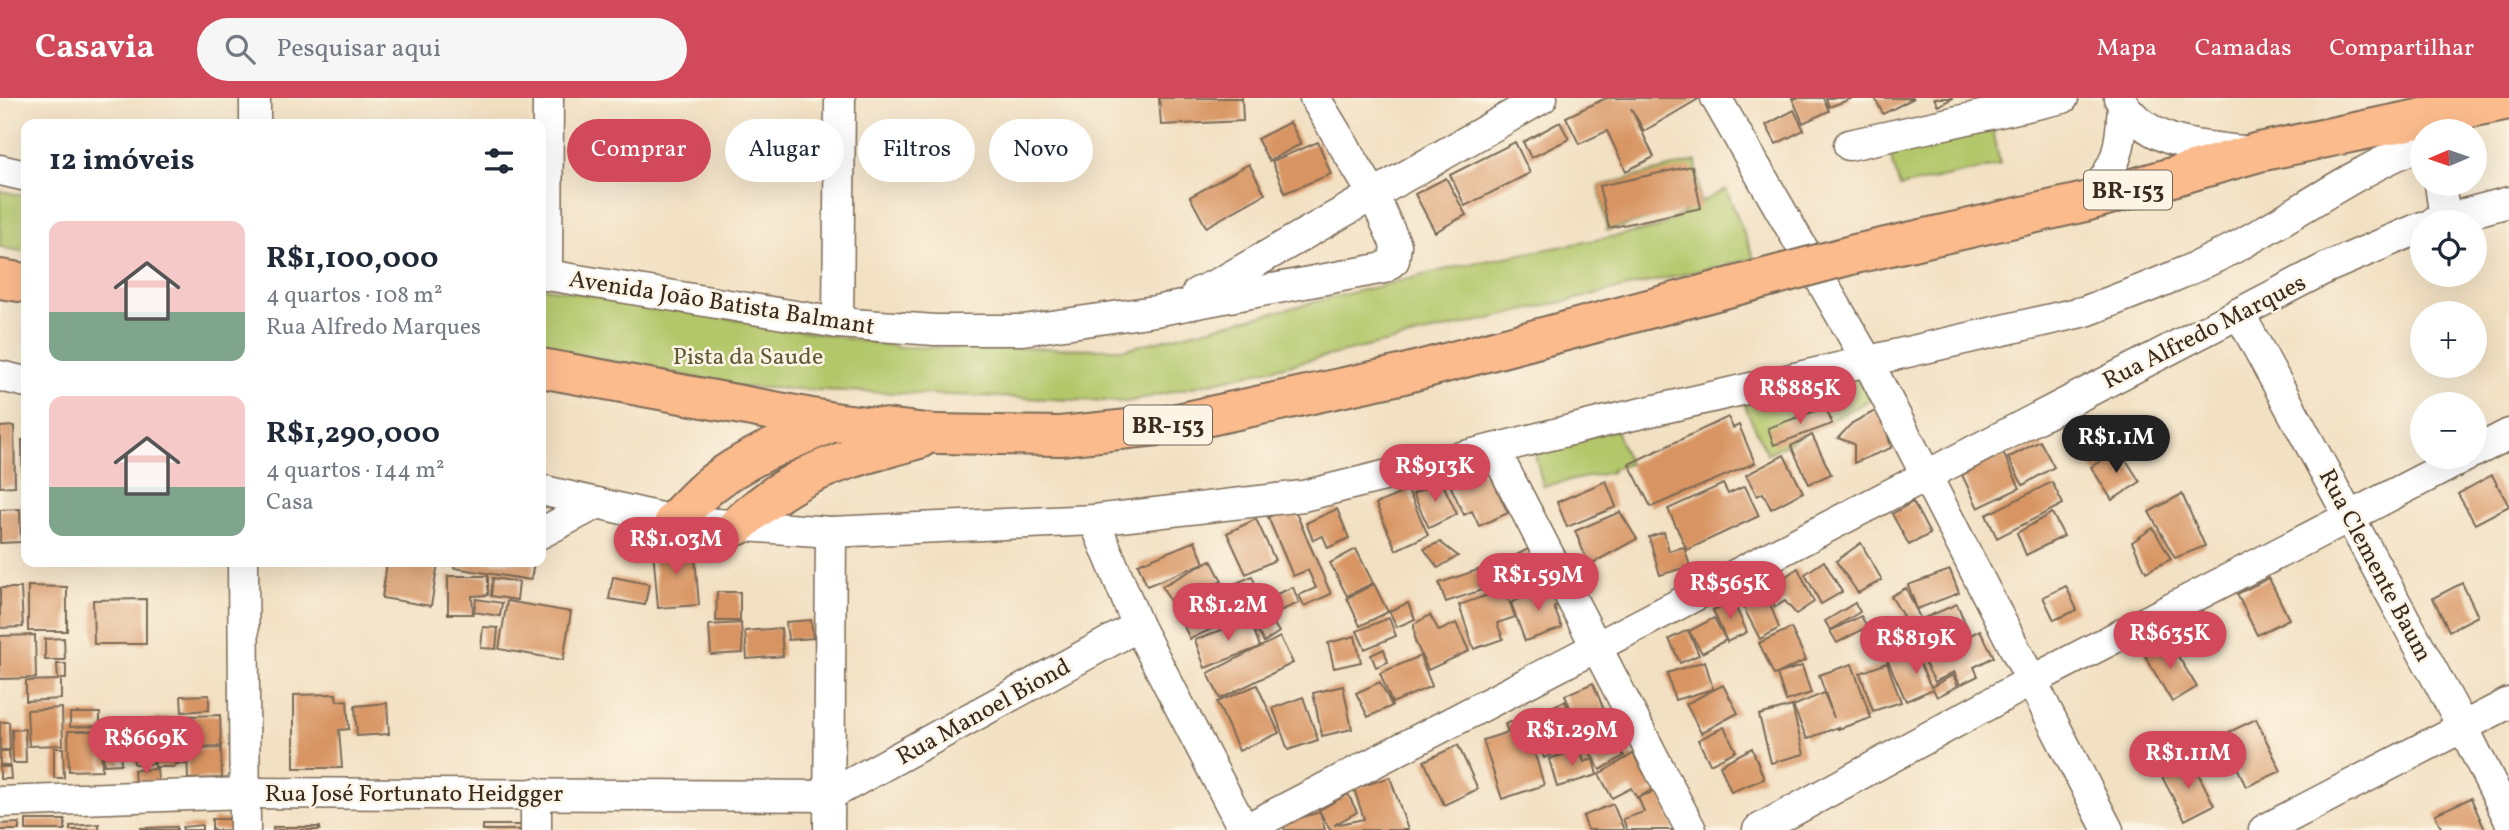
<!DOCTYPE html>
<html lang="pt">
<head>
<meta charset="utf-8">
<style>
  :root { --surface:#fff; --page:#f6f6f7; --text:#1f2937; --muted:#747a83; --accent:#d1495b }
  body { margin:0; font-family:Vollkorn,serif; background:var(--page); color:var(--text); height:100vh; display:flex; flex-direction:column; font-size:26px; white-space:nowrap }
  * { box-sizing:border-box; margin:0 }
  p { font-size:23px; color:var(--muted) }
  .icon { flex:none; width:38px; height:38px; fill:none; stroke:currentColor; stroke-width:2; stroke-linecap:round; stroke-linejoin:round }
  .map { position:relative; flex:1; overflow:hidden }
  .sheet { position:absolute; left:21px; top:21px; width:525px; height:448px; display:flex; flex-direction:column; background:var(--surface); border-radius:14px; box-shadow:0 7px 28px #0002 }
  .sheet>* { flex:none }
  .guide { position:absolute; left:567px; top:21px; width:665px; height:63px; display:flex; gap:14px }
  .needle { width:46px; rotate:268deg }
  .controls { position:absolute; left:2410px; top:21px; display:grid; gap:14px }
  .controls a { display:grid; place-items:center; width:77px; height:77px; border-radius:50%; background:var(--surface); box-shadow:0 7px 28px #0002; font-size:35px }
  .price { position:absolute; translate:-50% -60px; padding:0 16px; border-radius:24px; background:var(--accent); color:#fff; font-size:23px; line-height:46px; filter:drop-shadow(0 2px 4px #0008) }
  .price::after { content:''; position:absolute; left:50%; top:42px; width:21px; height:16px; margin-left:-10px; background:inherit; clip-path:polygon(0 0,100% 0,50% 100%) }
  .price.on { background:#222; color:#fff }
  ul { padding:0; list-style:none }
  li { display:flex; align-items:center; gap:21px; height:175px; padding:0 28px }
  li span { display:grid; place-items:center; flex:none; width:196px; height:140px; border-radius:14px; color:#555 }
  li>.icon { margin-inline-start:auto }
  span .icon { width:84px; height:84px; fill:#fffc; stroke-width:1 }
  li b { font-size:30px }
  h2 { display:flex; justify-content:space-between; align-items:center; height:84px; padding:0 28px; font-size:30px }
  .pill { padding:0 24px; border-radius:32px; background:var(--surface); box-shadow:0 7px 28px #0002; font-size:24px; line-height:63px }
  .pill.on { background:var(--accent); color:#fff }
  header { display:flex; align-items:center; gap:42px; box-sizing:border-box; height:98px; padding:0 35px; background:var(--accent); color:#fff }
  header strong { font-size:33px }
  nav { display:flex; gap:38px; margin-inline-start:auto; font-size:24px }
  .search { width:490px; height:63px; background:var(--page); display:flex; align-items:center; gap:18px; box-sizing:border-box; padding:0 24px; border-radius:38px; color:var(--muted); font-size:26px }
  .map>svg:first-child { display:block }
  .green { fill:#b3c76b; stroke:#777844; stroke-width:2 }
  .building { fill:#d89462 }
  .lines { fill:none; stroke-linecap:round; stroke-linejoin:round }
  .minor-casing { stroke:#7b6a57; stroke-width:33 }
  .highway-casing { stroke:#7b6a57; stroke-width:42 }
  .minor { stroke:#fff; stroke-width:30 }
  .highway { stroke:#fbbb8d; stroke-width:38 }
  .highway-bridge-casing { stroke:#7b6a57; stroke-width:42; stroke-linecap:butt }
  .highway-bridge { stroke:#fbbb8d; stroke-width:38 }
  .labels { text-anchor:middle; stroke-width:5; stroke-linejoin:round; paint-order:stroke }
  .shield { fill:#fcf5e5; stroke:#75675a; stroke-width:2 }
  .shield-label { font-size:23px; font-weight:bold; fill:#3b2a1e }
  .street-label { font-size:24px; fill:#3b2a1e; stroke:#fcf5e5 }
  .park-label { font-size:24px; fill:#5f5935; stroke:#fcf5e5 }
</style>
</head>
<body>
<header>
<strong>Casavia</strong>
<div class="search"><svg class="icon" aria-label="search" viewBox="0 0 24 24"><circle cx="10" cy="10" r="6"/><path d="M15 15l6 6"/></svg>Pesquisar aqui</div>
<nav><a>Mapa</a><a>Camadas</a><a>Compartilhar</a></nav>
</header>
<div class="map">
<svg width="2509" height="732" viewBox="0 0 2509 732">
  <rect width="100%" height="100%" fill="#fcf5e5"/>
  <filter id="ink" filterUnits="userSpaceOnUse"><feTurbulence type="fractalNoise" baseFrequency=".0143" numOctaves="2"/><feDisplacementMap in="SourceGraphic" scale="14" xChannelSelector="R" yChannelSelector="G"/><feConvolveMatrix kernelMatrix="1 2 1 2 8 2 1 2 1" color-interpolation-filters="sRGB"/></filter>
  <filter id="wash" filterUnits="userSpaceOnUse"><feTurbulence type="fractalNoise" baseFrequency=".00686" numOctaves="4" result="noise"/><feDisplacementMap in="SourceGraphic" scale="28" xChannelSelector="R" yChannelSelector="G"/><feGaussianBlur stdDeviation="1.57" result="paint"/><feColorMatrix in="noise" values="0 0 0 0 0 0 0 0 0 0 0 0 0 0 0 0 0 1.4 0 .05"/><feComposite in="paint" operator="in"/></filter>
  <g filter="url(#wash)">
    <rect width="100%" height="100%" fill="#f2e0c2"/>
    <!-- green -->
    <g class="green">
      <path d="M1991,21L2000,67L1900,89L1887,45Z"/>
      <path d="M1696,63L1700,105L1726,91L1754,160L1127,304L741,289L541,249V189L899,249L1125,251L1464,167L1658,130L1696,107L1607,133L1599,88Z"/>
      <path d="M0,93L26,98V154L0,149Z"/>
      <path d="M1864,270L1876,299L1767,356L1741,300Z"/>
      <path d="M1616,332L1629,366L1612,371V374L1543,388L1534,352Z"/>
    </g>
    <g id="blocks">
      <!-- building -->
      <g class="building">
        <path d="M1159,0H1242L1243,23L1161,27Z"/>
        <path d="M1606,0H1700L1644,33L1631,10L1654,59L1626,73L1607,33L1579,46L1566,19Z"/>
        <path d="M1792,0H1823L1829,13L1803,25Z"/>
        <path d="M1826,0H1853L1829,9Z"/>
        <path d="M1875,0H1914L1883,16Z"/>
        <path d="M1934,0H1953L1938,8Z"/>
        <path d="M1794,12L1804,32L1776,46L1766,27Z"/>
        <path d="M1290,24L1301,46L1269,63L1257,41Z"/>
        <path d="M1560,24L1569,41L1531,60L1523,44Z"/>
        <path d="M1318,44L1331,76L1285,95L1272,63Z"/>
        <path d="M1515,44L1530,75L1465,108L1450,77Z"/>
        <path d="M1249,66L1265,96L1206,129L1190,99Z"/>
        <path d="M1692,68L1701,110L1609,130L1599,88Z"/>
        <path d="M1446,80L1466,117L1435,134L1415,96Z"/>
        <path d="M1826,309L1832,326L1774,347L1768,330Z"/>
        <path d="M1881,310L1891,350L1854,365V346L1838,340L1852,325Z"/>
        <path d="M1728,319L1733,330L1739,327L1755,365L1651,409L1629,366Z"/>
        <path d="M2099,326L2110,346L2088,358L2077,337Z"/>
        <path d="M14,328L15,388L0,389V329Z"/>
        <path d="M1812,337L1831,376L1809,386L1791,348Z"/>
        <path d="M22,342H26V437H24Z"/>
        <path d="M2040,343L2054,369L2023,387L2008,360Z"/>
        <path d="M2119,351L2140,384L2112,402L2091,369Z"/>
        <path d="M2003,355L2020,390L1978,410L1962,377Z"/>
        <path d="M1784,357L1803,394L1771,411L1763,395L1757,398L1746,377Z"/>
        <path d="M1488,372L1508,415L1479,428L1472,413L1464,417L1451,389Z"/>
        <path d="M2492,377L2509,408L2475,426L2458,396Z"/>
        <path d="M1441,382L1457,416L1429,430L1413,396Z"/>
        <path d="M1606,383L1616,409L1567,429L1557,404Z"/>
        <path d="M2052,384L2063,406L1997,440L1986,417Z"/>
        <path d="M1723,386L1728,396L1745,388L1759,418L1687,452L1668,411Z"/>
        <path d="M1408,392L1428,437L1396,452L1376,406Z"/>
        <path d="M2182,396L2205,448L2175,460L2149,414Z"/>
        <path d="M1913,404L1930,436L1909,447L1892,416Z"/>
        <path d="M1293,408L1331,496L1304,508L1299,497L1316,490L1308,472L1293,478L1268,419Z"/>
        <path d="M20,411L21,444L0,445V412Z"/>
        <path d="M1337,411L1349,440L1328,450L1323,438L1313,442L1306,425Z"/>
        <path d="M1620,414L1637,441L1589,467L1575,433Z"/>
        <path d="M2052,415L2064,438L2026,457L2017,435Z"/>
        <path d="M1256,421L1275,462L1246,476L1227,435Z"/>
        <path d="M2153,430L2171,461L2146,474L2132,444Z"/>
        <path d="M1664,434L1669,453L1684,449L1690,468L1660,477L1649,439Z"/>
        <path d="M1195,443L1204,465L1147,488L1138,466Z"/>
        <path d="M1440,444L1458,458L1438,470L1424,451Z"/>
        <path d="M1861,445L1882,482L1858,495L1836,463Z"/>
        <path d="M694,447L699,507L658,510L653,451Z"/>
        <path d="M1530,450L1541,472L1512,486L1501,465Z"/>
        <path d="M1356,451L1373,485L1347,498L1330,465Z"/>
        <path d="M1211,462L1222,483L1173,509L1162,488Z"/>
        <path d="M1824,463L1842,494L1821,506L1805,476Z"/>
        <path d="M387,464L438,465L431,508L382,500Z"/>
        <path d="M455,464H534L531,482L454,470Z"/>
        <path d="M1492,467L1497,480L1479,486L1482,492L1446,504L1439,485Z"/>
        <path d="M1798,470L1814,504L1796,516L1785,503L1775,509L1768,490Z"/>
        <path d="M1950,472L1959,495L1917,511L1908,487Z"/>
        <path d="M1540,476L1545,488L1519,499L1514,487Z"/>
        <path d="M448,478H488V497L472,498L473,516H448Z"/>
        <path d="M1252,478L1264,508L1244,517L1232,487Z"/>
        <path d="M613,479L649,486L645,507L609,501Z"/>
        <path d="M493,480L519,484L517,502L491,498Z"/>
        <path d="M2269,480L2289,521L2257,537L2237,496Z"/>
        <path d="M2462,485L2478,518L2449,533L2433,500Z"/>
        <path d="M1374,486L1388,514L1360,528L1347,500Z"/>
        <path d="M28,488L67,489V533H28Z"/>
        <path d="M2066,488L2077,512L2054,522L2043,499Z"/>
        <path d="M1230,489L1243,517L1190,541L1177,514Z"/>
        <path d="M1293,489L1299,505L1270,517L1263,502Z"/>
        <path d="M1555,489L1561,506L1554,509L1562,530L1525,543L1511,505L1537,493Z"/>
        <path d="M0,490H21L23,529L0,530Z"/>
        <path d="M1906,490L1921,522L1910,530L1891,498Z"/>
        <path d="M1505,491L1515,519L1497,525L1503,541L1474,551L1459,507Z"/>
        <path d="M1765,492L1779,530L1760,541L1740,503Z"/>
        <path d="M717,494H740V523H716Z"/>
        <path d="M146,501V546H94L93,502Z"/>
        <path d="M476,501L502,505L500,518L474,514Z"/>
        <path d="M507,503L571,514L563,562L499,551Z"/>
        <path d="M1733,503L1747,534L1727,544L1713,512Z"/>
        <path d="M1408,505L1415,521L1397,529L1389,513Z"/>
        <path d="M1855,505L1860,514L1830,532L1825,523Z"/>
        <path d="M1957,506L1969,534L1953,541L1948,529L1929,537L1922,521Z"/>
        <path d="M1265,512L1279,534L1264,544L1250,521Z"/>
        <path d="M1430,517L1439,533L1456,525L1469,553L1428,572L1415,543L1414,526Z"/>
        <path d="M1861,518L1867,529L1837,545L1830,533Z"/>
        <path d="M1900,519L1913,545L1884,559L1873,533Z"/>
        <path d="M1389,520L1396,538L1365,551L1357,533Z"/>
        <path d="M1714,520L1726,542L1702,555L1689,533Z"/>
        <path d="M1250,521L1260,549L1205,570L1195,542Z"/>
        <path d="M811,522L813,540L788,542L786,524Z"/>
        <path d="M741,525L743,555L711,557L709,527Z"/>
        <path d="M483,529L498,530L496,551L481,550Z"/>
        <path d="M781,530L783,558L747,561L745,533Z"/>
        <path d="M1791,530L1806,562L1777,576L1802,568L1811,595L1786,603L1777,576L1774,577L1759,545Z"/>
        <path d="M1688,532L1699,557L1680,565L1669,541Z"/>
        <path d="M1980,532L1994,559L1974,569L1978,578L1960,587L1954,574L1935,584L1923,562Z"/>
        <path d="M35,537L36,580L0,581V538Z"/>
        <path d="M1355,538L1361,564L1334,570L1328,545Z"/>
        <path d="M1280,539L1293,565L1220,601L1208,575Z"/>
        <path d="M64,540L65,562H45V541Z"/>
        <path d="M2168,542L2197,589L2172,604L2144,556Z"/>
        <path d="M1912,549L1931,589L1953,577L1958,588L1937,599L1933,591L1906,603L1887,561Z"/>
        <path d="M1384,551L1388,564L1376,569L1371,557Z"/>
        <path d="M1420,558L1432,588L1392,605L1380,575Z"/>
        <path d="M1705,563L1713,591L1675,602L1667,575Z"/>
        <path d="M1887,565L1901,604L1873,613L1860,575Z"/>
        <path d="M57,566H66V581H61V601L26,603V583L58,582Z"/>
        <path d="M1852,566L1871,620L1838,631V629L1807,641L1793,608L1824,595L1834,620L1819,577Z"/>
        <path d="M1380,584L1392,608L1368,619L1356,595Z"/>
        <path d="M1593,585L1611,629L1582,640L1565,597Z"/>
        <path d="M1257,587L1279,635L1239,653L1217,604Z"/>
        <path d="M1723,587L1738,615L1701,635L1686,606Z"/>
        <path d="M1343,588L1352,631L1322,638L1313,595Z"/>
        <path d="M336,596L337,603L347,602L349,631L339,632L342,670H294V597Z"/>
        <path d="M209,597V612L182,614L181,598Z"/>
        <path d="M1303,599L1318,642L1288,652L1273,610Z"/>
        <path d="M1565,603L1582,644L1544,660L1527,619Z"/>
        <path d="M387,605L389,636L357,638L355,608Z"/>
        <path d="M1792,608L1804,656L1771,665L1759,617Z"/>
        <path d="M62,610L63,647L29,648L27,612Z"/>
        <path d="M70,615H100V628L70,629Z"/>
        <path d="M220,617L221,648L188,649L187,618Z"/>
        <path d="M183,618L185,636H173L175,669H155L153,630V666H134L133,623Z"/>
        <path d="M1524,619L1544,687L1502,701L1483,642L1508,634L1505,626Z"/>
        <path d="M2256,621L2281,673L2246,689L2223,637Z"/>
        <path d="M0,624H9L10,652H0Z"/>
        <path d="M119,629L121,666L104,667L101,630Z"/>
        <path d="M1724,629L1736,653L1710,666L1698,642Z"/>
        <path d="M25,631L26,665H13L12,632Z"/>
        <path d="M68,633H101L102,672L69,673Z"/>
        <path d="M1611,637L1624,658L1600,672L1588,651Z"/>
        <path d="M1458,647L1478,691L1444,707L1424,663Z"/>
        <path d="M175,649H185L186,666H176Z"/>
        <path d="M54,650H63L64,680H54Z"/>
        <path d="M221,650L222,680L188,681L187,652Z"/>
        <path d="M1752,650L1764,681L1731,694L1720,667Z"/>
        <path d="M1580,651L1584,664L1593,661L1597,677L1557,689L1549,661Z"/>
        <path d="M0,653H9L10,667H0Z"/>
        <path d="M1633,656L1653,691L1637,700L1631,690L1612,700L1599,676Z"/>
        <path d="M2192,663L2214,707L2185,722L2162,679Z"/>
        <path d="M0,669H10L11,681H0Z"/>
        <path d="M157,671L158,683L135,685L134,672Z"/>
        <path d="M1390,679L1408,732H1330L1319,712L1348,696L1357,714L1334,727L1364,721L1354,691Z"/>
        <path d="M1660,692L1674,732H1627L1623,721L1644,714L1638,699Z"/>
        <path d="M2471,700L2485,732H2442L2435,716Z"/>
        <path d="M1613,706L1624,732H1588L1583,718Z"/>
        <path d="M1320,714L1325,732H1285L1283,725Z"/>
        <path d="M212,721H231L232,732H212Z"/>
        <rect x="26" y="722" width="39" height="10"/>
        <path d="M19,725V732H0V726Z"/>
        <path d="M99,726V732H70V728Z"/>
        <path d="M202,727V732H183L182,729Z"/>
        <rect x="483" y="727" width="40" height="5"/>
        <path d="M177,729V732H141V730Z"/>
        <rect x="273" y="729" width="47" height="3"/>
      </g>
    </g>
  </g>
  <g filter="url(#ink)">
    <use href="#blocks" fill-opacity="0" stroke="#7b6a57" stroke-width="2"/>
    <g class="lines">
      <!-- minor casing -->
      <g class="minor-casing">
        <g id="minor">
          <path d="M255,0V26"/>
          <path d="M1716,0L1868,264L2108,732"/>
          <path d="M2119,0C2149,47 2193,47 2242,53"/>
          <path d="M1849,47L2063,0"/>
          <path d="M0,72L26,78"/>
          <path d="M2440,86L2445,121"/>
          <path d="M2085,104C2118,69 2121,52 2123,5"/>
          <path d="M2434,124L2509,104"/>
          <path d="M541,176L838,225L935,232H1023L1155,213L1384,170L1394,162L1396,147L1373,96L1315,0"/>
          <path d="M547,177L548,0"/>
          <path d="M1197,195L1221,184L1542,0"/>
          <path d="M2239,215L2463,629L2509,721"/>
          <path d="M838,225L840,0"/>
          <path d="M0,278L26,284"/>
          <path d="M1494,351L1691,732"/>
          <path d="M2474,354L2509,336"/>
          <path d="M541,392L674,423L831,434L1094,422L1303,398L1603,324L2086,213C2136,194 2187,175 2234,150C2297,116 2355,73 2422,46"/>
          <path d="M1094,422L1138,528L1244,732"/>
          <path d="M541,435L598,405"/>
          <path d="M243,464L245,732"/>
          <path d="M536,695V732"/>
          <path d="M0,704L245,695L828,698L1138,528"/>
          <path d="M829,732L831,434"/>
          <path d="M1244,732L2326,170L2422,129"/>
          <path d="M1758,732L2031,583L2465,359"/>
          <path d="M2264,732L2509,605"/>
        </g>
      </g>
      <!-- highway casing -->
      <g class="highway-casing">
        <g id="highway">
          <path d="M1855,156L2085,104L2259,54L2509,2"/>
          <path d="M0,181L26,185"/>
          <path d="M541,270L833,324L936,336L1060,338L1168,327L1400,277L1784,175"/>
          <path d="M674,423C686,410 699,396 713,385C749,357 792,342 833,324"/>
          <path d="M737,428C797,371 843,363 919,341"/>
        </g>
      </g>
      <!-- minor -->
      <use href="#minor" class="minor"/>
      <!-- highway -->
      <use href="#highway" class="highway"/>
      <!-- highway-bridge casing -->
      <g class="highway-bridge-casing">
        <path id="highway-bridge" d="M1784,175L1855,156"/>
      </g>
      <!-- highway-bridge -->
      <use href="#highway-bridge" class="highway-bridge"/>
    </g>
  </g>
  <g class="labels">
    <!-- shield labels -->
    <g class="shield">
      <rect x="2084" y="72.5" width="88" height="39" rx="5"/>
      <rect x="1124" y="307.5" width="88" height="39" rx="5"/>
    </g>
    <g class="shield-label">
      <text x="2128" y="100">BR-153</text>
      <text x="1168" y="335">BR-153</text>
    </g>
    <!-- street labels -->
    <g class="street-label">
      <text transform="translate(722 204) rotate(9)" y="8">Avenida João Batista Balmant</text>
      <text transform="translate(2204 233) rotate(-27)" y="8">Rua Alfredo Marques</text>
      <text transform="translate(2376 467) rotate(62)" y="8">Rua Clemente Baum</text>
      <text transform="translate(983 613) rotate(-29)" y="8">Rua Manoel Biond</text>
      <text x="414" y="703">Rua José Fortunato Heidgger</text>
    </g>
    <!-- park labels -->
    <g class="park-label">
      <text x="748" y="266">Pista da Saude</text>
    </g>
  </g>
</svg>
<div class="controls">
<a><svg class="needle" viewBox="-14 -14 28 28"><path d="M0-13l5 13h-10z" fill="#e53935"/><path d="M0 13l5-13h-10z" fill="#747a83"/></svg></a>
<a><svg class="icon" aria-label="locate" viewBox="0 0 24 24"><circle cx="12" cy="12" r="6"/><path d="M12 2v4M12 18v4M2 12h4M18 12h4"/></svg></a>
<a>+</a>
<a>−</a>
</div>
<b class="price" style="left:1800px;top:328px">R$885K</b>
<b class="price on" style="left:2116px;top:377px">R$1.1M</b>
<b class="price" style="left:1435px;top:406px">R$913K</b>
<b class="price" style="left:676px;top:479px">R$1.03M</b>
<b class="price" style="left:1538px;top:515px">R$1.59M</b>
<b class="price" style="left:1730px;top:523px">R$565K</b>
<b class="price" style="left:1228px;top:545px">R$1.2M</b>
<b class="price" style="left:2170px;top:573px">R$635K</b>
<b class="price" style="left:1916px;top:578px">R$819K</b>
<b class="price" style="left:1572px;top:670px">R$1.29M</b>
<b class="price" style="left:146px;top:678px">R$669K</b>
<b class="price" style="left:2188px;top:693px">R$1.11M</b>
<div class="guide">
<a class="pill on">Comprar</a>
<a class="pill">Alugar</a>
<a class="pill">Filtros</a>
<a class="pill">Novo</a>
</div>
<section class="sheet">
<h2>12 imóveis<svg class="icon" aria-label="filters" viewBox="0 0 24 24"><path d="M4 7h16M4 17h16"/><circle cx="9" cy="7" r="2"/><circle cx="15" cy="17" r="2"/></svg></h2>
<ul>
<li><span style="background:linear-gradient(#f6c9c9 65%,#7fa58c 0)"><svg class="icon" aria-label="home" viewBox="0 0 24 24"><path d="M3 11l9-7 9 7M6 9v11h12V9"/></svg></span><div><b>R$1,100,000</b><p>4 quartos · 108 m²</p><p>Rua Alfredo Marques</p></div></li>
<li><span style="background:linear-gradient(#f6c9c9 65%,#7fa58c 0)"><svg class="icon" aria-label="home" viewBox="0 0 24 24"><path d="M3 11l9-7 9 7M6 9v11h12V9"/></svg></span><div><b>R$1,290,000</b><p>4 quartos · 144 m²</p><p>Casa</p></div></li>
</ul>
</section>
</div>
</body>
</html>
